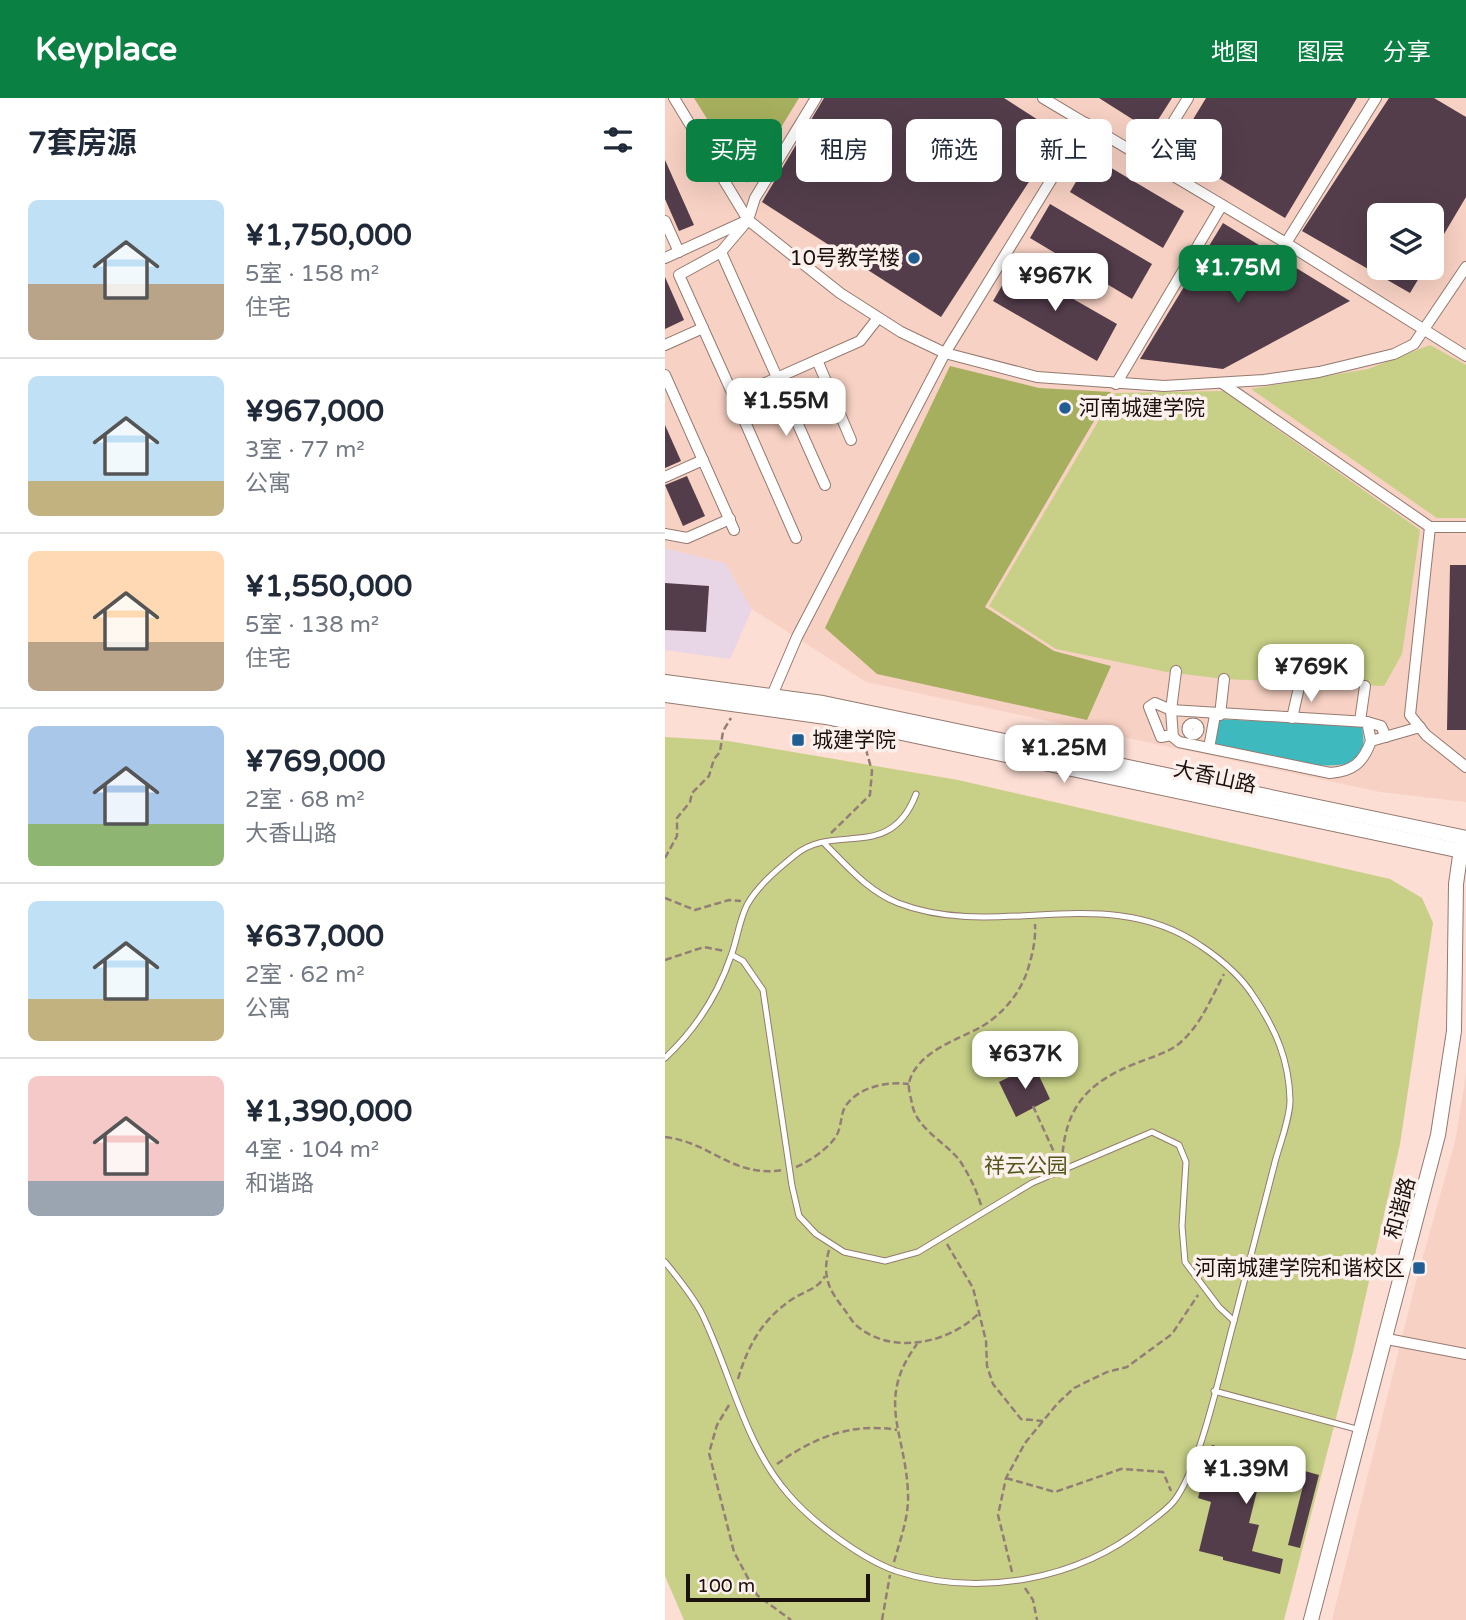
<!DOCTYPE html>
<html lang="zh">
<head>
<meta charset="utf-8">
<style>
  :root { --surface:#fff; --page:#f6f6f7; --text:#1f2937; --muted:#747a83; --line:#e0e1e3; --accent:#0b8043 }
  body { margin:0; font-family:"Varela Round","Noto Sans SC",sans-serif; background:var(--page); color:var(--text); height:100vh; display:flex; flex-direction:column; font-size:26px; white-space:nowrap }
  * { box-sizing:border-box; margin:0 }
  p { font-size:23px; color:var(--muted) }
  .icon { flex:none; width:38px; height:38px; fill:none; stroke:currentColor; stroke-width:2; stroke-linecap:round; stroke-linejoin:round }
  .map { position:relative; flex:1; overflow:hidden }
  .details { display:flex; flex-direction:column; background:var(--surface); width:665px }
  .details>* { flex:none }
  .guide { position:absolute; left:21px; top:21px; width:665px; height:63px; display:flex; gap:14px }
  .buttons { position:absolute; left:702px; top:105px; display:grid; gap:14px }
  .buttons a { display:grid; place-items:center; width:77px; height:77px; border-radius:10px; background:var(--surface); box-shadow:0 7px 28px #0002; font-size:35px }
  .scale { position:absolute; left:21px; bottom:18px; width:184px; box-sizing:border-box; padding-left:7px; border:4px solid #1b110d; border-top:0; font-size:19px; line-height:24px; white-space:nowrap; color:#1b110d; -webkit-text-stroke:5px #fcf0ec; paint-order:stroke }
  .price { position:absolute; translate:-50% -60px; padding:0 16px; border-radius:14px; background:#fff; color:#222; font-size:23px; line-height:46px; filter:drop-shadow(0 2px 4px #0008) }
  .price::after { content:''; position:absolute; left:50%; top:42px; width:21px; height:16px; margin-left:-10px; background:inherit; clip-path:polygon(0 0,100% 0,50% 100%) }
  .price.active { background:var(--accent); color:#fff }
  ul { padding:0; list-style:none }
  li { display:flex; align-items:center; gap:21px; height:175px; padding:0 28px }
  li+li { border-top:2px solid var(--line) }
  li span { display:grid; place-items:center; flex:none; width:196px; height:140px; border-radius:10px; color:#555 }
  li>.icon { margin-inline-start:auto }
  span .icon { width:84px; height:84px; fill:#fffc; stroke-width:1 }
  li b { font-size:30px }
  h2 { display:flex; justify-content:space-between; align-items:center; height:84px; padding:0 28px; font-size:30px }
  .chip { padding:0 24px; border-radius:10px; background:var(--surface); box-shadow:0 7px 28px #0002; font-size:24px; line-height:63px }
  .chip.active { background:var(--accent); color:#fff }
  header { display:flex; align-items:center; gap:42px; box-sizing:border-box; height:98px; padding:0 35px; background:var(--accent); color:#fff }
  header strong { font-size:33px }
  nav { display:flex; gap:38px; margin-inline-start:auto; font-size:24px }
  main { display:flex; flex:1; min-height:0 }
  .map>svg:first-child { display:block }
  .commercial { fill:#e8d5e5 }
  .built { fill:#f7d1c3; fill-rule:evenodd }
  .green { fill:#c7d086 }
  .forest { fill:#a6af5d }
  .water { fill:#3ebabf }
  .building { fill:#533d4b }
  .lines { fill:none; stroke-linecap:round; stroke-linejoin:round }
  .lane-casing { stroke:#947a70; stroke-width:7 }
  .street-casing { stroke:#947a70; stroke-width:12 }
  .secondary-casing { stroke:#947a70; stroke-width:16 }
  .path { stroke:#937e77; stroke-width:2.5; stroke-dasharray:7 3.5; stroke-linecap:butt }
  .lane { stroke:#fff; stroke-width:5 }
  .street { stroke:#fff; stroke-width:10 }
  .secondary { stroke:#fff; stroke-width:14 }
  .poi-dot { fill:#1f5d93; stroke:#fcf0ec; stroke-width:2.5 }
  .labels { text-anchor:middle; stroke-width:7; stroke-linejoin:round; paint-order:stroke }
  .poi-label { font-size:21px; fill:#1b110d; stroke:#fcf0ec; text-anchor:end }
  .street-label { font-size:21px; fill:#1b110d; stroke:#fcf0ec }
  .park-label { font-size:21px; fill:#52571b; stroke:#fcf0ec }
</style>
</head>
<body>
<header>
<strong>Keyplace</strong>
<nav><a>地图</a><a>图层</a><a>分享</a></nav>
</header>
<main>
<section class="details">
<h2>7套房源<svg class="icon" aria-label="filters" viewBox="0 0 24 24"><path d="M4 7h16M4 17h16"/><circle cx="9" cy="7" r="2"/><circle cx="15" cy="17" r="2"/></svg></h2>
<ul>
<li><span style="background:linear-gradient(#bfe0f5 60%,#b9a48a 0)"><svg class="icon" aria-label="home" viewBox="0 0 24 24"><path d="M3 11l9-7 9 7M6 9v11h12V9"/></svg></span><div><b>¥1,750,000</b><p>5室 · 158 m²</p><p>住宅</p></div></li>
<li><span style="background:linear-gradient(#bfe0f5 75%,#c2b280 0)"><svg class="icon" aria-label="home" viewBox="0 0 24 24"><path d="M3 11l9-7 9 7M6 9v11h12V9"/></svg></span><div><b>¥967,000</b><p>3室 · 77 m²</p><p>公寓</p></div></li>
<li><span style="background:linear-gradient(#ffd9b3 65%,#b9a48a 0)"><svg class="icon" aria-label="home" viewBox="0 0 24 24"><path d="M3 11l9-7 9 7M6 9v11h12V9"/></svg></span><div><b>¥1,550,000</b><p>5室 · 138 m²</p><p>住宅</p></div></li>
<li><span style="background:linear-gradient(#a9c7e8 70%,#8fb573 0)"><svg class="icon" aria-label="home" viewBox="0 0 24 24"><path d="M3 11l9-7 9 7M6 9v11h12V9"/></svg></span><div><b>¥769,000</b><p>2室 · 68 m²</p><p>大香山路</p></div></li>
<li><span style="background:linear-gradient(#bfe0f5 70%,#c2b280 0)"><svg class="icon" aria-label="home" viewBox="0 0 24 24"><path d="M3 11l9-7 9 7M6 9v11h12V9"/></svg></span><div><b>¥637,000</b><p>2室 · 62 m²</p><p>公寓</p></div></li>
<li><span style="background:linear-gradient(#f6c9c9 75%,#9aa5b1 0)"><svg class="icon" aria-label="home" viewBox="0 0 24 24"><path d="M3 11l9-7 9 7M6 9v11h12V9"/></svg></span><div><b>¥1,390,000</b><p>4室 · 104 m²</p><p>和谐路</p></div></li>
</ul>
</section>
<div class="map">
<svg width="801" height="1522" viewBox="0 0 801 1522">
  <rect width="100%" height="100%" fill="#fcded4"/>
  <!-- commercial -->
  <path class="commercial" d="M0,450L60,465L87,511L65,561L0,552Z"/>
  <!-- built -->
  <g class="built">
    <path d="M0,0H801V704L715,694L201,584L87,511L60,465L0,450ZM714,117H766V170H714Z"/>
    <path d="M801,976V1522H667L749,1191L790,1044Z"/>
  </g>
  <!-- green -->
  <g class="green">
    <path d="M765,247L801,267V420H772L586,291L703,271Z"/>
    <path d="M558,293L755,432L737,556L719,588L559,581L502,574L391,551L324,508L450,295Z"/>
    <path d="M0,639L63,643L293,682L725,781L757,800L768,825L735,1046L688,1254L619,1522H19L0,1478Z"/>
  </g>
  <!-- forest -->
  <g class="forest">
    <path d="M29,0H134L82,85Z"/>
    <path d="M285,268L374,290L446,294L320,509L389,553L446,568L422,622L212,576L160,530Z"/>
  </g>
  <!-- water -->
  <path class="water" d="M552,621L697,628C698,636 700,648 697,655C684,685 576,652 549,647Z"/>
  <!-- building -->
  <g class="building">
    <path d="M159,0H339L395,36L276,219L97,104Z"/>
    <path d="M434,0H507L486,33Z"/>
    <path d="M541,0H692L620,120L509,53Z"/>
    <path d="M724,0H769L801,19V99L766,158V117H714V170H760L745,195L637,133Z"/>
    <path d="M426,58L519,113L498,150L405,94Z"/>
    <path d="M0,62L29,127L14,133L0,101Z"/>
    <path d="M385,106L487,166L467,201L365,140Z"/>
    <path d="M558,125L685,203L558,271L475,261Z"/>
    <path d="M349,167L452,226L432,263L328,203Z"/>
    <path d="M0,179L19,222L0,231Z"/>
    <path d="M0,327L16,363L0,370Z"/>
    <path d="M22,378L40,418L18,428L0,387Z"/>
    <path d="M785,467H801V632H782Z"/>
    <path d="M0,485L44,488L41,534L0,532Z"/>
    <path d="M369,967L385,1001L351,1019L334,984Z"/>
    <path d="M547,1347L654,1377L635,1450L623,1447L638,1388L596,1377L584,1425L594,1427L587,1453L618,1461L615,1476L558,1462V1459L534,1453L546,1404L533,1400Z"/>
  </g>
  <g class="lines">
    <!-- lane casing -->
    <g class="lane-casing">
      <g id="lane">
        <path d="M160,746C182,768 203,793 233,805C334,844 442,782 536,848C557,862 576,878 589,899C611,932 624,962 625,1002C625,1021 615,1045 610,1064C596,1117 583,1170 569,1223"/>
        <path d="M0,960C31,931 52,899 66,858C72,842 74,823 82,807C93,787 113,771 130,757C169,724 225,765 251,696"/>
        <path d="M0,1164C13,1180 28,1198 37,1216C66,1275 79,1346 124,1397C147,1424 197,1461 231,1473C315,1500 413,1482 481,1427C490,1420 502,1412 509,1403C536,1368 556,1269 569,1223L554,1209L520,1164L517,1128L521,1064L514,1047L487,1034L367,1085L253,1154L220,1163L179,1154L151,1136L134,1118L127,1088L98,892L78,863L67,857"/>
        <path d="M549,1293L695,1332"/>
      </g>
    </g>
    <!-- street casing -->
    <g class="street-casing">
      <g id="street">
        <path d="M9,0L83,122L175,195L236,234L280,255L372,279L499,288L599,282L654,274L729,256L749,246L801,169"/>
        <path d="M378,0L621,145L801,258"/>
        <path d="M484,63L523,0"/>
        <path d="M83,122L56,154L160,387"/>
        <path d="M0,123L14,154"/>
        <path d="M621,145L711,0"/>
        <path d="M56,154L14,177L69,299L195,243L213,220"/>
        <path d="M0,160L83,122L90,100L151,0"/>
        <path d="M0,247L38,230"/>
        <path d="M152,262L186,342"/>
        <path d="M0,277L69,432"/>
        <path d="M557,285L765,429L745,617L761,637L801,669"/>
        <path d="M451,286L557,107"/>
        <path d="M69,299L131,440"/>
        <path d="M0,379L38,362"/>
        <path d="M765,429H801"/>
        <path d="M0,436L22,440L65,421"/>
        <path d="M105,602L132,539L280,255L421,25"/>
        <path d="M555,617L559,581"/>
        <path d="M627,620L635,585"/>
        <path d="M695,623L700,588"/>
        <path d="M702,624L716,628L721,639"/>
        <circle cx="528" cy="631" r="5.5"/>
        <path d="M507,637L496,639L484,609L490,605L506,612L511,573"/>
        <path d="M706,643L702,624L506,612L508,639L514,644L665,675C688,673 698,665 706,643L755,629"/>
        <path d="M544,650L550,617"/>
        <path d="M722,1241L801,1256"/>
      </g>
    </g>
    <!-- secondary casing -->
    <g class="secondary-casing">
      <g id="secondary">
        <path d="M0,584L158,605L801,740"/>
        <path d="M0,597L161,619L801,754"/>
        <path d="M646,1522L773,1037L789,933L791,786L797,744"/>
      </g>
    </g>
    <!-- path -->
    <g class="path">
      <path d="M166,735L205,697L207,673L198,641"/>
      <path d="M0,760L12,738V720L25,704L27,695L44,678L49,661L55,654L58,633L66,620"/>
      <path d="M0,800L30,812L64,802L76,803"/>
      <path d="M0,862L39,849L60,853"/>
      <path d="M368,1008L394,1065"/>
      <path d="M0,1039C48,1045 67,1080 118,1072"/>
      <path d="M397,1065C399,1010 422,984 472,965C486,959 504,955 516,944C537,925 546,900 559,876"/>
      <path d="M131,1069C145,1063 161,1052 170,1040C177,1030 175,1018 180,1009C192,989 223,983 244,986"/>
      <path d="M316,1107C311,1091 304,1077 295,1063C281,1044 252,1032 247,1006C246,1000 243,991 244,985C251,955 291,942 314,930C336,918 354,897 362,874C367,858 371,843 370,826"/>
      <path d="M282,1146L308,1190L321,1243L322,1268L328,1286L356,1321L378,1323"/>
      <path d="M164,1152C157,1177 163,1191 179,1211C183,1216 187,1224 192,1228C227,1258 286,1245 315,1214"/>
      <path d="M73,1281C83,1247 98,1220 129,1200C140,1193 153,1191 160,1178"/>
      <path d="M64,1307L52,1327L44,1355L69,1454L92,1497L126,1522"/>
      <path d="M112,1366C148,1340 186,1324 232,1332"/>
      <path d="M341,1380L390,1394L456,1371L498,1374L506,1393"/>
      <path d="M229,1464C235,1442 244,1419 243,1396C241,1334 210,1303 252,1246"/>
      <path d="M347,1474L333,1417L341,1380L360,1345L392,1306L409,1290L442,1274L462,1269L507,1236L533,1197"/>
      <path d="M360,1490L368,1502L372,1522"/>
      <path d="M217,1522L225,1477"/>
    </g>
    <!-- lane -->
    <use href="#lane" class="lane"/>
    <!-- street -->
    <use href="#street" class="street"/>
    <!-- secondary -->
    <use href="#secondary" class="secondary"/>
  </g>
  <!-- markers -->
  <g class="poi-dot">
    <circle cx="249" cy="160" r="7"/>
    <circle cx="400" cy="310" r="7"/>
    <rect x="126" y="635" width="14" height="14" rx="3.5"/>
    <rect x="747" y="1163" width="14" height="14" rx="3.5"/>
  </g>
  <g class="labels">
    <!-- poi labels -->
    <g class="poi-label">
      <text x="235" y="167">10号教学楼</text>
      <text x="414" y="317" text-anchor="start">河南城建学院</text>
      <text x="147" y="649" text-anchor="start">城建学院</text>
      <text x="740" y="1177">河南城建学院和谐校区</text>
    </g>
    <!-- street labels -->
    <g class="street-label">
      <text transform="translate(550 679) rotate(12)" y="7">大香山路</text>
      <text transform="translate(735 1110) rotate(-75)" y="7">和谐路</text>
    </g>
    <!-- park labels -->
    <g class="park-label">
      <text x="361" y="1075">祥云公园</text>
    </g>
  </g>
</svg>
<div class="buttons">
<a><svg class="icon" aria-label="layers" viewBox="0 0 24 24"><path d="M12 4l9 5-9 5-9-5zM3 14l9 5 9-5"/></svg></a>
</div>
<div class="scale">100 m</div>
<b class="price active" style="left:573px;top:207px">¥1.75M</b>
<b class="price" style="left:390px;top:215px">¥967K</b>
<b class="price" style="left:121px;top:340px">¥1.55M</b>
<b class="price" style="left:646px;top:606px">¥769K</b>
<b class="price" style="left:399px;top:687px">¥1.25M</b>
<b class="price" style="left:360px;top:993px">¥637K</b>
<b class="price" style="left:581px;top:1408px">¥1.39M</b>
<div class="guide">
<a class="chip active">买房</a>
<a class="chip">租房</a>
<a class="chip">筛选</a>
<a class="chip">新上</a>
<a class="chip">公寓</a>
</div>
</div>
</main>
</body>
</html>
